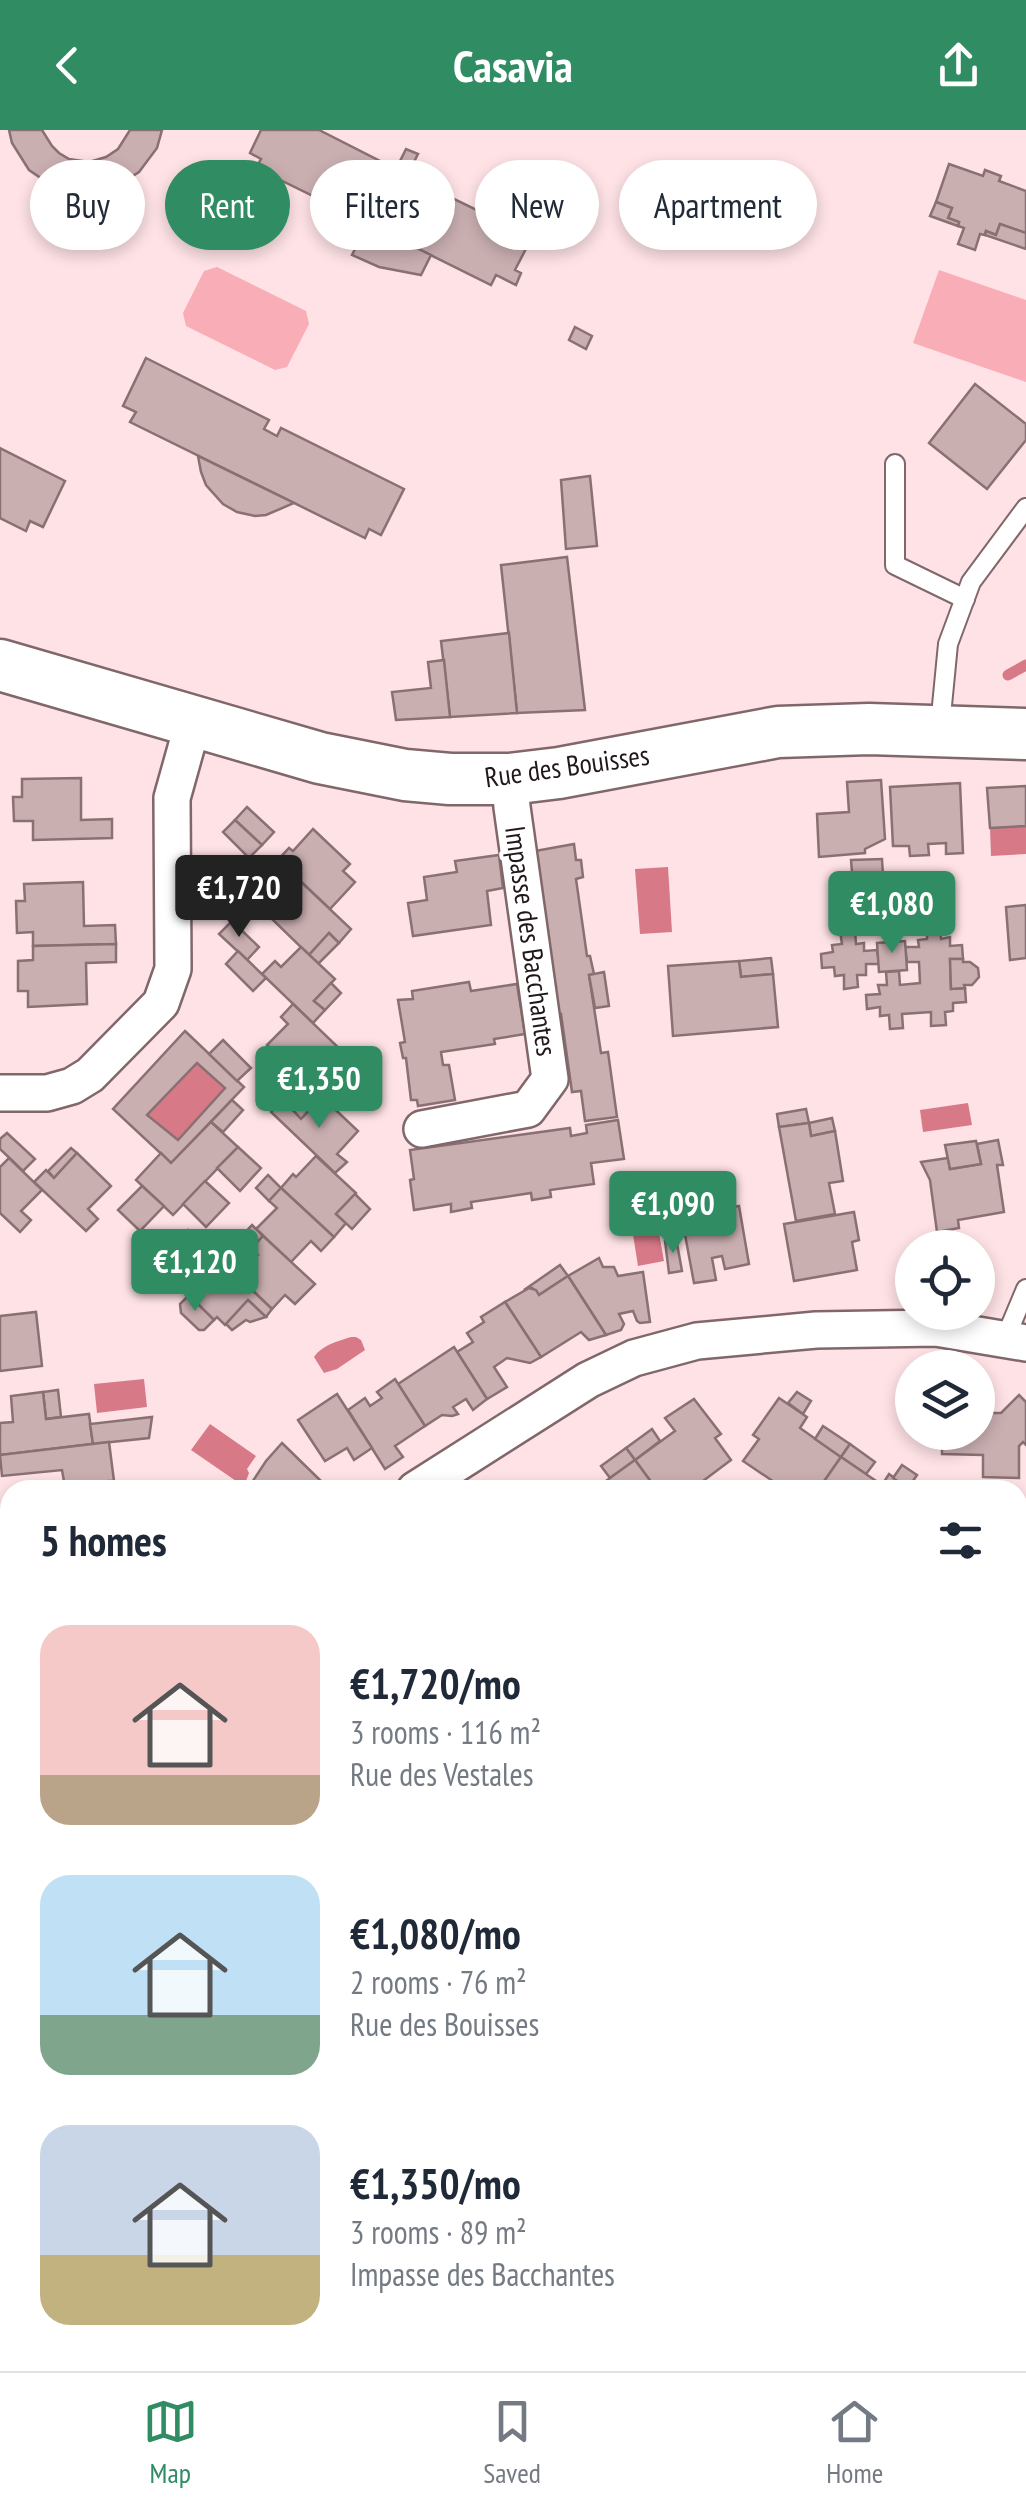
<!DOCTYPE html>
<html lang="en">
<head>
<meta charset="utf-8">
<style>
  :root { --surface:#fff; --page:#f2f2f3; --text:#1f2937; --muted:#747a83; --line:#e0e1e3; --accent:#308c63 }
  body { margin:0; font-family:"PT Sans Narrow",sans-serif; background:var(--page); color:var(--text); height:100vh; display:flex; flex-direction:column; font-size:38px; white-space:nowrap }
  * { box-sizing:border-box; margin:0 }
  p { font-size:32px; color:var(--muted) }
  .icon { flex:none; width:55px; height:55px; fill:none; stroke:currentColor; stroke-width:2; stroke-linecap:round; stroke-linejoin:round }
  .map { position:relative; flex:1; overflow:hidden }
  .details { position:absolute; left:0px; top:1350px; width:1028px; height:892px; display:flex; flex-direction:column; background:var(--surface); border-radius:30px 30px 0 0; box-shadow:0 5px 15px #0003 }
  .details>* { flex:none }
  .banner { position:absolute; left:30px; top:30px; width:968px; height:90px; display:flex; gap:20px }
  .controls { position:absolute; left:895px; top:1100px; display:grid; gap:20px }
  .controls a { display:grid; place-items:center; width:100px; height:100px; border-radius:50%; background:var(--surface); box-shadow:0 5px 15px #0003; font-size:50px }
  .price { position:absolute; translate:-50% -85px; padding:0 22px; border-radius:10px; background:var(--accent); color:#fff; font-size:32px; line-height:65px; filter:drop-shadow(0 2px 5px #0008) }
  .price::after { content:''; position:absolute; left:50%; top:60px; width:30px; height:22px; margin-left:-15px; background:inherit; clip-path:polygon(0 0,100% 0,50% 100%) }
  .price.current { background:#222; color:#fff }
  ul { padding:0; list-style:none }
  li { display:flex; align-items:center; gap:30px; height:250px; padding:0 40px }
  li span { display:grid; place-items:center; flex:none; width:280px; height:200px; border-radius:30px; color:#555 }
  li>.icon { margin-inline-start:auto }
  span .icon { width:120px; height:120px; fill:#fffc; stroke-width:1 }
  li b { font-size:42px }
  h2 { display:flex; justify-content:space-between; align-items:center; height:120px; padding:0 40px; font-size:42px }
  .chip { padding:0 35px; border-radius:45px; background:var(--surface); box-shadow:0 5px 15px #0003; font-size:35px; line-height:90px }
  .chip.current { background:var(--accent); color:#fff }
  header { display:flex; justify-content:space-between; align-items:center; height:130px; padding:0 40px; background:var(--accent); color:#fff; font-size:45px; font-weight:800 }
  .menu { display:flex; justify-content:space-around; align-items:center; height:140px; border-top:2px solid var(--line); background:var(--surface); font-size:28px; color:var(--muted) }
  .menu a { display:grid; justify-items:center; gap:5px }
  .menu .current { color:var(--accent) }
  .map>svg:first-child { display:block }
  .green { fill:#f8adb7 }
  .water { fill:#d87988 }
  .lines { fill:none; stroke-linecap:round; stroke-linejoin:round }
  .stream { stroke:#d87988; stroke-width:11 }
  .building { fill:#caafb1; stroke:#897073; stroke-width:2.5; fill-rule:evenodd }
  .lane-casing { stroke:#80676a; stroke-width:22 }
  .street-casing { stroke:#80676a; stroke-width:40 }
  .secondary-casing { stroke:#80676a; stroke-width:55 }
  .lane { stroke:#fff; stroke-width:18 }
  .street { stroke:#fff; stroke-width:35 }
  .secondary { stroke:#fff; stroke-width:50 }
  .labels { text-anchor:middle; stroke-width:8; stroke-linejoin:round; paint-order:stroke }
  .street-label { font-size:28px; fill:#211718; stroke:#fff }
</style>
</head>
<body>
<header><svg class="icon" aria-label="back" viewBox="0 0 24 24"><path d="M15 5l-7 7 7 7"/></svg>Casavia<svg class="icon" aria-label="share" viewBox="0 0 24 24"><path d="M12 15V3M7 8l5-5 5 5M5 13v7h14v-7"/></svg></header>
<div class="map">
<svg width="1026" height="2241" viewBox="0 0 1026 2241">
  <rect width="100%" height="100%" fill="#fee2e5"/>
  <!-- green -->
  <g class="green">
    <path d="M217,137L306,181L309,194L287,237L275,240L186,196L183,183L204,141Z"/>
    <path d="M939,140L1026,170V252L913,213Z"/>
  </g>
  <!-- water -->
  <g class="water">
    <path d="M1026,696V724L991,726L990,698Z"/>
    <path d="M668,737L672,802L640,804L635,739Z"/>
    <path d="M925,760L928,786L852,791L849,766Z"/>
    <path d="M197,933L225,958L178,1010L147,985Z"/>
    <path d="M968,973L972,995L923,1002L920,980Z"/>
    <path d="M656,1087L664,1131L638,1136L631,1092Z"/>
    <path d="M351,1207H356L361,1210L365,1220L337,1239L324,1243L314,1227C322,1215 338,1211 351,1207Z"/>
    <path d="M144,1249L147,1277L97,1283L94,1254Z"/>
    <path d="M210,1294L256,1326L247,1339L249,1343L246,1351L239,1353L191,1320Z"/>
  </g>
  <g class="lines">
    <!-- stream -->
    <path class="stream" d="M1008,545L1026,535"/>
  </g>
  <!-- building -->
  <g class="building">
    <path d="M9,0H42L52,16L59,23L69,29L89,32L106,27L118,19L130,0H162L157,18L139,42L112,59L82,64L54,57L29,40L12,13Z"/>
    <path d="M261,0H319L396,39L406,19L418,24L407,46L532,107L515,140L521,143L516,155L496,145L491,155L380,100L388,84L376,78L368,93L256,38L261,29L250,23Z"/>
    <path d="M949,34L983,46L985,40L1001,46L999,51L1026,61V103L1000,94L996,105L986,101L985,105L980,104L975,120L958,114L964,98L958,96L959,92L948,88L952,78L936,72Z"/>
    <path d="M936,72L952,78L948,88L959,92L958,96L930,86Z"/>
    <path d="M376,78L388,84L380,100L431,125L421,145L379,137L352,125Z"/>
    <path d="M1000,94L1026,103V119L985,105L986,101L996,105Z"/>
    <path d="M575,197L592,206L586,219L569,210Z"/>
    <path d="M146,228L269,290L264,299L277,306L281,298L404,359L381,405L369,399L365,408L130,292L136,282L123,276Z"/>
    <path d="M975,254L1026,294V310L987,359L929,313Z"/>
    <path d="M0,318L65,351L43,397L30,391L26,401L0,388Z"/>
    <path d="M198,326L294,373L266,385L255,386L237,382L223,374L206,355L201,342Z"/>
    <path d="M590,346L597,416L566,419L561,350Z"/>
    <path d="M567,427L585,580L517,583L501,435Z"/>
    <path d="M509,503L517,583L450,587L441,511Z"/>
    <path d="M444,530L450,587L396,590L392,562L431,558L428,532Z"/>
    <path d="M81,648V690L112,689V708L33,710V691H14L13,667H22V649Z"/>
    <path d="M881,650L885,709L865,719V723L819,727L817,684L849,682L847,652Z"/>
    <path d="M960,653L963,723L946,724V713L928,714L929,725L910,726L909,716H893L890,657Z"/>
    <path d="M1026,656V696L990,698L987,658Z"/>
    <path d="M247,677L274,702L262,715L235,690Z"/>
    <path d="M235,690L262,715L249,728L223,702Z"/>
    <path d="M313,699L350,734L343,741L355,752L330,779L278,730L289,718L293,721Z"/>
    <path d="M574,714L576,730H581L583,747L576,749L587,826H590L594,844L589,845L601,923L608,922L617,987L585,991L581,961L572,962L561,884L555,885L541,798H547L535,721Z"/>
    <path d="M499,725L503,758L487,761L491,795L413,806L408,773L427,770L424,747L457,742L455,731Z"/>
    <path d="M882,729L884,763L854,766L851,730Z"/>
    <path d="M299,750L351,799L339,813L329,803L309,825L273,790L293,769L287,763Z"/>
    <path d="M83,752L84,796L115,795L116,814L33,816V802L17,803L16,771H25L24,754Z"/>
    <path d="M1026,775V828L1010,830L1006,777Z"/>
    <path d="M232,791L259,817L247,830L219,804Z"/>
    <path d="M927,796H940L941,809L950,807V816L962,815L963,829H950L951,859L965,858L966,872L953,873V881L945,882L946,895L931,896V882L902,884L903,898L890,899L889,885L880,886V877L867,879L866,865L880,864L878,855H887L886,842L899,841L900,855L920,853L919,832H907L905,817H919L918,810L927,809Z"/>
    <path d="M855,800L856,814L864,813V821L877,820L879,834H866V845H857L858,857L844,859V845L835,846L834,837L822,838L821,824L833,822L832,815L842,814L840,801Z"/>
    <path d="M329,803L339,813L318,834L309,825Z"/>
    <path d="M905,811L907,840L879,842L877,813Z"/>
    <path d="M116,814V832L86,833L87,874L28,877V861H18V831L33,830V816Z"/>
    <path d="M301,817L335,849L314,871L325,880L313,893L262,844L275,831L281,837Z"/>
    <path d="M238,821L266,848L253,861L226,834Z"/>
    <path d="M771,828L773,844L741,847L739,831Z"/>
    <path d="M950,829H963V832H970L978,838L979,847L972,855H964L965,858L951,859Z"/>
    <path d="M739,831L741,847L773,844L778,897L673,906L668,836Z"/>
    <path d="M604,842L609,876L595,878L589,845Z"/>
    <path d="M469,852L471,861L517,854L525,904L494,909L495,914L441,922L443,935H449L455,970L418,976L417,970H411L406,928H403L400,913L405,912L398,870L413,869L412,861Z"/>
    <path d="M331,853L341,863L325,880L314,871Z"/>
    <path d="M293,874L345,924L332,937L322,928L303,949L267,915L288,894L281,887Z"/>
    <path d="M185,901L244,957L171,1033L113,979ZM197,933L225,958L178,1010L147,985Z"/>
    <path d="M223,910L251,938L237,951L209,924Z"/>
    <path d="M317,962L322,967L301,989L293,980L298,974L303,979Z"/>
    <path d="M322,967L358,1001L337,1024L347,1032L335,1043L271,982L283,970L301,989Z"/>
    <path d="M232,970L243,980L223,1002L211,992Z"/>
    <path d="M806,979L809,993L779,997L777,984Z"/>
    <path d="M832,988L835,1001L811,1006L809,993Z"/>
    <path d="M618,990L624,1029L591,1033L594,1054L550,1060L551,1067L532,1070L531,1063L471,1072L472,1078L451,1082V1074L414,1080L410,1050L414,1049L410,1020L570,998L571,1006L587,1003L586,995Z"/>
    <path d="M211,992L238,1017L173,1085L136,1050L161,1023L171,1033Z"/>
    <path d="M809,993L811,1006L835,1001L843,1051L829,1053L835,1084L796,1091L779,997Z"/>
    <path d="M7,1003L35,1029L23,1041L0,1019V1009Z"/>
    <path d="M998,1010L1003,1035H997L1004,1082L958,1090L959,1098L937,1102L930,1050L921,1032L948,1028L950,1039L981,1034L977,1014Z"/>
    <path d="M976,1011L981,1034L950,1039L945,1015Z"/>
    <path d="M238,1017L261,1038L240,1061L217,1038Z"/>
    <path d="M71,1018L77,1023L54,1048L48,1041Z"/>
    <path d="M77,1023L111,1056L88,1079L98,1089L86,1101L34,1052L46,1040L54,1048Z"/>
    <path d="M316,1026L356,1063L336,1084L346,1093L334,1107L281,1058L293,1044L296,1047Z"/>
    <path d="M9,1028L42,1060L21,1081L31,1090L20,1102L0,1083V1037Z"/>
    <path d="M268,1045L281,1058L269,1071L256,1058Z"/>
    <path d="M205,1051L229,1073L206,1097L183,1074Z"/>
    <path d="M142,1056L164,1076L140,1101L118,1080Z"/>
    <path d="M281,1058L334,1107L321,1121L311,1111L291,1132L256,1099L277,1078L269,1071Z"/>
    <path d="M355,1064L370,1079L352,1099L336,1084Z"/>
    <path d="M714,1072L716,1080L739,1076L749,1134L725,1139L722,1126L712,1128L716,1150L694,1153L680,1078Z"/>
    <path d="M854,1082L859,1110L852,1112L857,1140L794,1151L784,1094Z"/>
    <path d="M252,1095L263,1106L251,1119L240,1108Z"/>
    <path d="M188,1100L205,1116L192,1129L175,1113Z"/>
    <path d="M263,1106L315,1154L295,1174L285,1165L272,1179L238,1146L258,1125L251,1119Z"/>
    <path d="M676,1108L682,1141L669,1143L665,1111Z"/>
    <path d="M205,1116L272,1179L266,1187L248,1170L225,1195L217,1187L214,1190L174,1152L195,1131L192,1129Z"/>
    <path d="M599,1128L603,1137H614L618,1146L643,1142L650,1192L640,1193L637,1191L633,1181L619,1184L624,1194L621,1200L606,1205L568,1146Z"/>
    <path d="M560,1135L568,1146L539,1165L532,1158L524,1160Z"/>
    <path d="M568,1146L606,1205L589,1210L581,1202L541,1227L505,1172L529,1158L536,1160L539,1165Z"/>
    <path d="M189,1165L214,1190L204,1200H199L181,1183L180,1174Z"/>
    <path d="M248,1170L266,1187L250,1192L246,1190L232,1200L226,1194Z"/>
    <path d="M505,1172L541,1227L530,1233L507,1228L494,1237L507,1257L487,1269L457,1222L473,1212L467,1203L484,1192L481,1187Z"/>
    <path d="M36,1182L42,1236L0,1241V1186Z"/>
    <path d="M454,1217L487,1269L473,1280L466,1269L453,1277L458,1284L452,1286L442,1285L425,1296L398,1254Z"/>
    <path d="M395,1249L425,1296L395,1316L403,1327L385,1339L348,1280L365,1268L370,1276L382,1268L377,1262Z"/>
    <path d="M58,1260L61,1287L46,1289L43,1262Z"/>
    <path d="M43,1262L46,1289L89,1284L93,1314L0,1325V1293L13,1292L11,1266Z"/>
    <path d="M797,1262L811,1271L803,1284L788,1273Z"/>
    <path d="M337,1264L372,1318L354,1330L347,1318L325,1331L298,1290Z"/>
    <path d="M1019,1265L1026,1272V1315L1023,1312L1019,1316V1348L983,1347V1325L942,1324V1302H978V1283H1001Z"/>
    <path d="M779,1268L807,1287L800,1298L841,1327L818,1360H786L743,1331L759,1309L753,1305Z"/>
    <path d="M694,1269L721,1304L715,1308L731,1330L691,1360H657L635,1330L675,1301L665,1288Z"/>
    <path d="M152,1287L149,1308L93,1314L90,1294Z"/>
    <path d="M823,1296L850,1314L841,1327L815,1309Z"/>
    <path d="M652,1299L660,1311L635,1330L626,1318Z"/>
    <path d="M109,1312L114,1351H109L110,1360H58V1358L65,1357L62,1340L2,1346L0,1325Z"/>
    <path d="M282,1313L323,1353L315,1360H247L266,1331Z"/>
    <path d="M850,1314L875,1332L866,1344L841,1327Z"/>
    <path d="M626,1318L635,1330L610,1348L601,1336Z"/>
    <path d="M841,1327L882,1355L889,1344L911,1360H818Z"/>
    <path d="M635,1330L657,1360H594L610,1348Z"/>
    <path d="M902,1335L917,1345L908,1358L893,1348Z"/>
    <path d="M1018,1387H1026V1475V1457H1018Z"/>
    <path d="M10,1615V1666H5L4,1661H0V1616Z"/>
    <path d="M0,1768L10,1774V1852L5,1849L8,1843L0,1839Z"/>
    <path d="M1026,1779V1842L1018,1833V1783Z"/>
    <path d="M1018,1927L1026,1937V1965L1018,1972Z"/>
    <path d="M1018,2214L1026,2224V2228L1010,2241H954L947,2232H1018Z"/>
    <path d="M11,2232H43L49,2236L45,2239L48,2241H5Z"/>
    <path d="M748,2232H809L800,2241H753L746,2235Z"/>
  </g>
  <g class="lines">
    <!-- lane casing -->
    <g class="lane-casing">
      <g id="lane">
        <path d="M895,334V435L965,469"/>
        <path d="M940,596L948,514L971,452L1026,378"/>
        <path d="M1005,1209L1026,1159"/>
        <path d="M1018,1696L1026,1705"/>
      </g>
    </g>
    <!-- street casing -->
    <g class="street-casing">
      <g id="street">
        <path d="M0,963H47L72,956L90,945L161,873L173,839L172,668L193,593"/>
        <path d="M422,999L528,979L550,949L512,677L510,649"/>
        <path d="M415,1360L588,1250L634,1228L697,1211L816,1200L936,1198L1026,1213"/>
        <path d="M0,1433L10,1431"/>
        <path d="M0,1924L10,1929"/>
        <path d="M0,2123L10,2110"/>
        <path d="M1018,2123L1026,2134"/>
        <path d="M426,2241L434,2232"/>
      </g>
    </g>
    <!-- secondary casing -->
    <g class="secondary-casing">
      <path id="secondary" d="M0,535L320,628L405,645L450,649H510L559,643L778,602L869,599L1026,604"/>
    </g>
    <!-- lane -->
    <use href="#lane" class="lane"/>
    <!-- street -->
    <use href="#street" class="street"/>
    <!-- secondary -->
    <use href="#secondary" class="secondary"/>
  </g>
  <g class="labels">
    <!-- street labels -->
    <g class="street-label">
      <text transform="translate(567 636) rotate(-8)" y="10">Rue des Bouisses</text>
      <text transform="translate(531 811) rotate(82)" y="10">Impasse des Bacchantes</text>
    </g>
  </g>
</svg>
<div class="controls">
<a><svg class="icon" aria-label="locate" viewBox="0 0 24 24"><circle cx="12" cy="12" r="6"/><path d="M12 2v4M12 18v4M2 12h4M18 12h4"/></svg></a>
<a><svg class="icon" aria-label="layers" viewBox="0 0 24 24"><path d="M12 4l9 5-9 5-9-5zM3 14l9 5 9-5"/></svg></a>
</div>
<b class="price current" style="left:239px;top:810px">€1,720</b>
<b class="price" style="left:892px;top:826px">€1,080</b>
<b class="price" style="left:319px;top:1001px">€1,350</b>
<b class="price" style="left:673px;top:1126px">€1,090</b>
<b class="price" style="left:195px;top:1184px">€1,120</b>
<div class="banner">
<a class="chip">Buy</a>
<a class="chip current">Rent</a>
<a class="chip">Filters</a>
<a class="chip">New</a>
<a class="chip">Apartment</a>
</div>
<section class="details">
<h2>5 homes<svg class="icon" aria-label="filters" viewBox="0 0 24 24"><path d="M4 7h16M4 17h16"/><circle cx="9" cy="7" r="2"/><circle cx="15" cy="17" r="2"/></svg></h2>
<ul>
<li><span style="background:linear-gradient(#f6c9c9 75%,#b9a48a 0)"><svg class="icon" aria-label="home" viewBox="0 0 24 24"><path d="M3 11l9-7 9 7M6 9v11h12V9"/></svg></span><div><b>€1,720/mo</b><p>3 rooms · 116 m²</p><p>Rue des Vestales</p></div></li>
<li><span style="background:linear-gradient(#bfe0f5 70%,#7fa58c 0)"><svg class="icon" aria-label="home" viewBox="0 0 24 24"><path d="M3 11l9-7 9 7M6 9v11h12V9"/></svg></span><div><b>€1,080/mo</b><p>2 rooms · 76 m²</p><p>Rue des Bouisses</p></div></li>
<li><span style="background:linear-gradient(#c9d6e8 65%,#c2b280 0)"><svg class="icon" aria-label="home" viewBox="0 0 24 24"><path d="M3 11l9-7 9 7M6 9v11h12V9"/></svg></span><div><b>€1,350/mo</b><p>3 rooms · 89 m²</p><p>Impasse des Bacchantes</p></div></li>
</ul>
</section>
</div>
<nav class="menu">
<a class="current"><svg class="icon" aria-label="map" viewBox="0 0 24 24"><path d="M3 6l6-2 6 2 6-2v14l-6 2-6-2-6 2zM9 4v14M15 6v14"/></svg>Map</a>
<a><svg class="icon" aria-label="saved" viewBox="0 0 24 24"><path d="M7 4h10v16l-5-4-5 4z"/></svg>Saved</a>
<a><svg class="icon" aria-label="home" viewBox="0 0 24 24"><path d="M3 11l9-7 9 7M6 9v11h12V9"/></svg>Home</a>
</nav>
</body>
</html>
